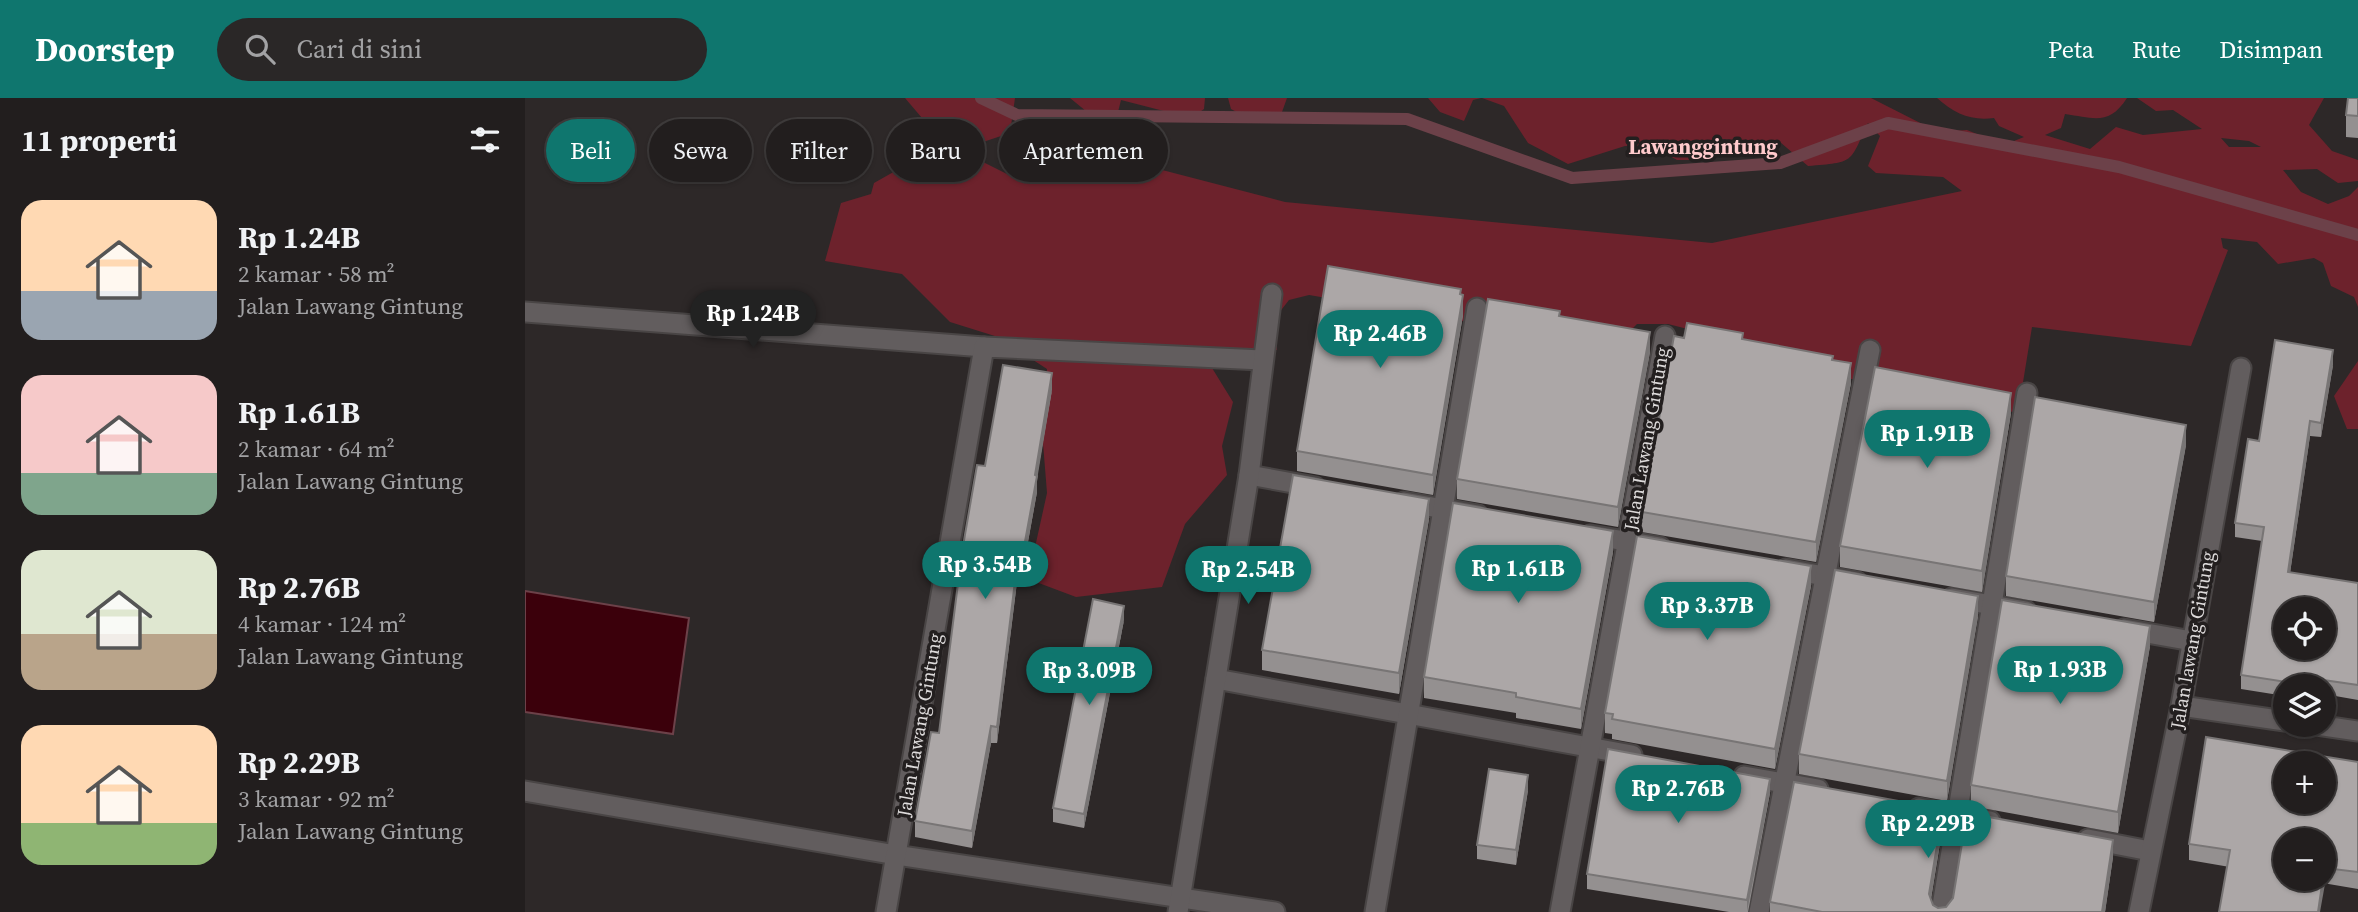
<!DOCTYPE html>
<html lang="id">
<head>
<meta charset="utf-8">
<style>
  :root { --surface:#221e1e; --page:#2a2727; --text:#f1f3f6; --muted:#a2a2a4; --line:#3f3c3c; --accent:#0f766e }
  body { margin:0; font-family:"Source Serif 4",serif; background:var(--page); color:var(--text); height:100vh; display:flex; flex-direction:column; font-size:26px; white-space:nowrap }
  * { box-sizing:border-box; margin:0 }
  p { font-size:23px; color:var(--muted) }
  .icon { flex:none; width:38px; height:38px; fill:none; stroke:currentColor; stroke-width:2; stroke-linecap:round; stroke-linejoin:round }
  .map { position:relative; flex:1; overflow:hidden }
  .details { display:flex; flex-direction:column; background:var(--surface); width:525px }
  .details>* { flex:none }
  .hud { position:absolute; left:21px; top:21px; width:665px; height:63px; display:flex; gap:14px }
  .tools { position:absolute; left:1748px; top:499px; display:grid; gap:14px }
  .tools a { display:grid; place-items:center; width:63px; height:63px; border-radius:50%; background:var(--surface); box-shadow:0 2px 5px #0004,0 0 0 2px var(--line); font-size:35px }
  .price { position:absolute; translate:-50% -60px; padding:0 16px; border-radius:24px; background:var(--accent); color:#fff; font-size:23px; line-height:46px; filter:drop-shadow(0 2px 4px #0008) }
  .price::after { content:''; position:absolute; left:50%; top:42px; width:21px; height:16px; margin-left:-10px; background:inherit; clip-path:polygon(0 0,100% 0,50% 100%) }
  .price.current { background:#222; color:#fff }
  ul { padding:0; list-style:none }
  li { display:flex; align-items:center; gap:21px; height:175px; padding:0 21px }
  li span { display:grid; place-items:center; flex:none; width:196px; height:140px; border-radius:21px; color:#555 }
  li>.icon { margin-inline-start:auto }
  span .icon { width:84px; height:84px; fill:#fffc; stroke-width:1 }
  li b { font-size:30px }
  h2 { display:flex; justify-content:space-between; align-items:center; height:84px; padding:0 21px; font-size:30px }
  .pill { padding:0 24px; border-radius:32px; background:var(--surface); box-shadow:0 2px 5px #0004,0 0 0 2px var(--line); font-size:24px; line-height:63px }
  .pill.current { background:var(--accent); color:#fff }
  header { display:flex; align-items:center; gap:42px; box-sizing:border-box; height:98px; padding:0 35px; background:var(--accent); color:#fff }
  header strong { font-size:33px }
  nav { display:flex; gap:38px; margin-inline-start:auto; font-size:24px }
  .search { width:490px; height:63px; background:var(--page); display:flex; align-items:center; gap:18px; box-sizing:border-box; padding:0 24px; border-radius:38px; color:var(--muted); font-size:26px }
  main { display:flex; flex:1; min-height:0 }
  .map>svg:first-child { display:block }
  .green { fill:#6d222c; fill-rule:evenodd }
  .water { fill:#3b000b; stroke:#6c4149; stroke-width:2 }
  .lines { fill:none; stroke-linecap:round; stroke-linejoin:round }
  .stream { stroke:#6c4149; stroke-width:12 }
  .minor-casing { stroke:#494545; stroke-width:23 }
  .minor { stroke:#625d5e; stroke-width:19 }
  .wall { fill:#949090 }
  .shaded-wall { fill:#787575 }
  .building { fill:#aca7a7; stroke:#787575; stroke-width:2; fill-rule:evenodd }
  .labels { text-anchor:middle; stroke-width:7; stroke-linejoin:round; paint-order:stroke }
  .street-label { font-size:19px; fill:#dddada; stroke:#231f1f }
  .neighbourhood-label { font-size:21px; font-weight:bold; fill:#ffcacc; stroke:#231f1f }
</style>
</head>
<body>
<header>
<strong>Doorstep</strong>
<div class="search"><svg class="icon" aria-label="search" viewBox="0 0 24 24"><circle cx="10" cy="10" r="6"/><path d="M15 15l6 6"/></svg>Cari di sini</div>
<nav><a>Peta</a><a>Rute</a><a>Disimpan</a></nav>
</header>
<main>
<section class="details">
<h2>11 properti<svg class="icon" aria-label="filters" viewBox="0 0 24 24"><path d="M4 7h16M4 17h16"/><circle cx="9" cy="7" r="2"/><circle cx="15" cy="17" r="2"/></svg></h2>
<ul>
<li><span style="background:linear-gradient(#ffd9b3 65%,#9aa5b1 0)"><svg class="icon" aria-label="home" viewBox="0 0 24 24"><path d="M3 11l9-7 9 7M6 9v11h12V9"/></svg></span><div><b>Rp 1.24B</b><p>2 kamar · 58 m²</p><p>Jalan Lawang Gintung</p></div></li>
<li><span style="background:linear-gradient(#f6c9c9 70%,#7fa58c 0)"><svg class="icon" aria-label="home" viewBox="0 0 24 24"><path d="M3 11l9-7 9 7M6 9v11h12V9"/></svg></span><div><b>Rp 1.61B</b><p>2 kamar · 64 m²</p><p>Jalan Lawang Gintung</p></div></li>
<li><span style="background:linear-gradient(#dfe7d0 60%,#b9a48a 0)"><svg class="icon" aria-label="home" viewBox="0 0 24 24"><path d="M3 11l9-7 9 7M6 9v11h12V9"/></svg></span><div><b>Rp 2.76B</b><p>4 kamar · 124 m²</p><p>Jalan Lawang Gintung</p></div></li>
<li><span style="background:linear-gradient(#ffd9b3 70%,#8fb573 0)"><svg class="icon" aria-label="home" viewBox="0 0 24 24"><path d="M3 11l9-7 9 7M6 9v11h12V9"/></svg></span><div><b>Rp 2.29B</b><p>3 kamar · 92 m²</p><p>Jalan Lawang Gintung</p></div></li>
</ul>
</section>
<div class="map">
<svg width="1833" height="814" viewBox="0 0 1833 814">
  <rect width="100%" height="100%" fill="#2d2828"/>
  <!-- green -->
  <g class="green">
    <path d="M380,0H490L485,35L452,46L397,20Z"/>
    <path d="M545,0H680L679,11L666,20L596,2L592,18H567Z"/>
    <path d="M703,0H762L757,14L732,25L706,11Z"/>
    <path d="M903,0H956L948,2L939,23L915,14Z"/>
    <path d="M957,0H1346L1413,34L1442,32L1479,47L1499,39L1474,28L1469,20C1446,23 1430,16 1412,0H1602C1584,28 1569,20 1540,16L1536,30L1520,37L1565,51L1591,29L1618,37L1677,31L1648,12L1631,13L1612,0H1799L1784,27L1807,53L1833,62V83L1813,85L1792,71L1758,72L1776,94L1803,106L1824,98L1833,89V209L1829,199L1806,188L1798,165L1789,160L1753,166L1732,144L1696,140L1698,150L1703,152L1666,248L1507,229L1493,315L1204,256L1194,239L1143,226H1112L1089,249L784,197L764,202L750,220L752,252L679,257L708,304L697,348L702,377L660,426L637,489L551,499L503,481L522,395L518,345L522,271L473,239L425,224L377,176L300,163L316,105L346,96L349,85L372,72L418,68L436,53L484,77L564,53L760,104L1187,145L1437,93L1418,79L1351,75L1343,68L1355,38L1343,25C1324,66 1330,64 1283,68L1255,44L1197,41L1183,62H1152L1128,49L1100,48L1043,66L1003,45L979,8ZM1696,40L1724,43L1736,49H1704Z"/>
    <path d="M1833,263V331H1822L1809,298Z"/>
  </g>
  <!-- water -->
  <path class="water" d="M0,493L164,520L148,636L0,614Z"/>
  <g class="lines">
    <!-- stream -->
    <path class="stream" d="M456,0L492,17L882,21L1047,80L1255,65L1363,25L1594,69L1833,137"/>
    <!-- minor casing -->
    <g class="minor-casing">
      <g id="minor">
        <path d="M0,214L459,249"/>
        <path d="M724,377L790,389"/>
        <path d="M879,404L953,417"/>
        <path d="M1065,437L1135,449"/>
        <path d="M1261,471L1332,484"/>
        <path d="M1427,500L1501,513"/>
        <path d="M1599,531L1667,543"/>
        <path d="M691,581L1107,657"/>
        <path d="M1656,608L1760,623"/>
        <path d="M1785,626L1833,633"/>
        <path d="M1219,678L1293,691"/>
        <path d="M0,693L371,757L750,814"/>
        <path d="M1394,710L1465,723"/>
        <path d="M1563,741L1625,753"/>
        <path d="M361,814L459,249L737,262"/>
        <path d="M653,814L724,377L747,196"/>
        <path d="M850,814L952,210"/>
        <path d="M1035,814L1140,238"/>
        <path d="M1234,814L1345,252"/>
        <path d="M1416,814L1502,295"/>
        <path d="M1614,814L1656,608L1716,270"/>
      </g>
    </g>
    <!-- minor -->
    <use href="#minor" class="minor"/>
  </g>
  <!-- wall -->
  <g class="wall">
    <path d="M1833,0V40L1821,39V17Z"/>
    <path d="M936,197L938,217L908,397L772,373V353Z"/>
    <path d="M1035,219L1125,254L1093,429L932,401V381Z"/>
    <path d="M1159,240L1218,241L1308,262L1326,285L1291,464L1117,434V414Z"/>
    <path d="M1808,267L1796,339L1785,338L1765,475L1833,485V602L1799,596V588H1760V598L1716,591V577L1737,443L1710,439V425Z"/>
    <path d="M527,292L512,378V394L497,477L493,476L472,645H466L447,750L390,739V723L414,635Z"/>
    <path d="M1486,315L1457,494L1315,469V448Z"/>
    <path d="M1661,347L1629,524L1481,498V478Z"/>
    <path d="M904,421L874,596L737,572V552Z"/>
    <path d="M1088,454L1056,631L991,620V615L899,600V579Z"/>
    <path d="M1286,488L1250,671L1087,641V636L1080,635V615Z"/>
    <path d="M1453,518L1422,703L1274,676V656Z"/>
    <path d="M599,522L559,730L528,724V710Z"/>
    <path d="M1625,548L1593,735L1446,708V687Z"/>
    <path d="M1833,664V791L1664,762V746Z"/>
    <path d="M1003,692L991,767L952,761V747Z"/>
    <path d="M1245,695L1223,814H1204L1062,791V776Z"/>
    <path d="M1418,727L1406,801L1408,807L1413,810L1421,809L1588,759L1580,814H1245V804Z"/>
  </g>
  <!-- shaded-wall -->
  <g class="shaded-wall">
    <path d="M938,197V217L908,397V377Z"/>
    <path d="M1125,234V254L1093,429V409Z"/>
    <path d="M1808,252V267L1796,339V325Z"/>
    <path d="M1326,265V285L1291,464V444Z"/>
    <path d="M527,275V292L512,382V378V394L497,477V460Z"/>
    <path d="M1486,295V315L1457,494V473Z"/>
    <path d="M1785,323V338L1763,489V474Z"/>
    <path d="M1661,327V347L1629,524V504Z"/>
    <path d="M904,401V421L874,596V575Z"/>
    <path d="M1088,433V454L1056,631V611Z"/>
    <path d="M493,459V476L472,645V629Z"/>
    <path d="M1286,468V488L1250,671V651Z"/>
    <path d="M1453,498V518L1422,703V683Z"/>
    <path d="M599,508V522L559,730V716Z"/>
    <path d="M1625,528V548L1593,735V714Z"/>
    <path d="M466,628V645L447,750V733Z"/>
    <path d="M1003,677V692L991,767V752Z"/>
    <path d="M1245,681V695L1222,814V802Z"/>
    <path d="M1418,711V727L1404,813V796Z"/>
    <path d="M1588,742V759L1580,814H1577Z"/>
    <path d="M1800,770V786L1795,814H1793L1798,780H1799Z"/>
  </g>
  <!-- building -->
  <g class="building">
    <path d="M1823,0H1833V18L1821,17Z"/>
    <path d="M803,168L936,191L935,196L938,197L908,377L772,353Z"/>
    <path d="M963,201L1035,213L1034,218L1125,234L1093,409L932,381Z"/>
    <path d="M1162,225L1218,235L1217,241L1308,258L1307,262L1326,265L1291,444L1117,414L1149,238L1159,240Z"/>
    <path d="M1750,242L1808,252L1796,325L1785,323L1763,474L1833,485V587L1791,581L1790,588H1788L1716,577L1739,429L1710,425L1723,341L1734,343ZM1760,511H1799V550H1760Z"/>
    <path d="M478,267L527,275L510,377L512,378L497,460L493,459L472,629L466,628L447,733L390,723L406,634L414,635L437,454L452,367L460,368Z"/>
    <path d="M1350,269L1486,295L1457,473L1315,448Z"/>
    <path d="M1510,299L1661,327L1629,504L1481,478Z"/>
    <path d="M768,377L904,401L874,575L737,552Z"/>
    <path d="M928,405L1088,433L1056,611L991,599V595L899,579Z"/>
    <path d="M1112,438L1286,468L1250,651L1087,621L1088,616L1080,615Z"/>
    <path d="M1310,472L1453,498L1422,683L1274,656Z"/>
    <path d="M568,501L599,508L559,716L528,710Z"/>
    <path d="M1477,502L1625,528L1593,714L1446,687Z"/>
    <path d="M1681,639L1833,664V774L1800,770L1799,773V742H1760V780H1798L1793,814H1694L1705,752L1664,746ZM1760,665H1799V704H1760Z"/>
    <path d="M1083,651L1245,681L1222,802L1062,776Z"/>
    <path d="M964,671L1003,677L991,752L952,747Z"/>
    <path d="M1269,684L1418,711L1404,796L1408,807L1413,810L1421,809L1428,800L1442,715L1588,742L1577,814H1297L1245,804Z"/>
  </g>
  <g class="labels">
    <!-- street labels -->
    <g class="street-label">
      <text transform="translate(1121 341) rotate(-80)" y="7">Jalan Lawang Gintung</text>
      <text transform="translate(1667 542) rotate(-80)" y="7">Jalan lawang Gintung</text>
      <text transform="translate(394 627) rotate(-80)" y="7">Jalan Lawang Gintung</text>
    </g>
    <!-- neighbourhood labels -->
    <g class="neighbourhood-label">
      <text x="1178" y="56">Lawanggintung</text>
    </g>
  </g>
</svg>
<div class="tools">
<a><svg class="icon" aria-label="locate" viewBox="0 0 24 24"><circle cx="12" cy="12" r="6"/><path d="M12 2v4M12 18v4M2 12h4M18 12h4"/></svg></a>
<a><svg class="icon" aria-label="layers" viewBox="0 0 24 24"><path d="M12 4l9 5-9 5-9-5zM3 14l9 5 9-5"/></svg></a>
<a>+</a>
<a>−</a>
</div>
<b class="price current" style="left:228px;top:252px">Rp 1.24B</b>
<b class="price" style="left:855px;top:272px">Rp 2.46B</b>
<b class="price" style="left:1402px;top:372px">Rp 1.91B</b>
<b class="price" style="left:460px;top:503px">Rp 3.54B</b>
<b class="price" style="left:993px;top:507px">Rp 1.61B</b>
<b class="price" style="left:723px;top:508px">Rp 2.54B</b>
<b class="price" style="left:1182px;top:544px">Rp 3.37B</b>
<b class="price" style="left:1535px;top:608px">Rp 1.93B</b>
<b class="price" style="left:564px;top:609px">Rp 3.09B</b>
<b class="price" style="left:1153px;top:727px">Rp 2.76B</b>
<b class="price" style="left:1403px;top:762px">Rp 2.29B</b>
<div class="hud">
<a class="pill current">Beli</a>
<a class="pill">Sewa</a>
<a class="pill">Filter</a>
<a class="pill">Baru</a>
<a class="pill">Apartemen</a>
</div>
</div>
</main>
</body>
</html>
